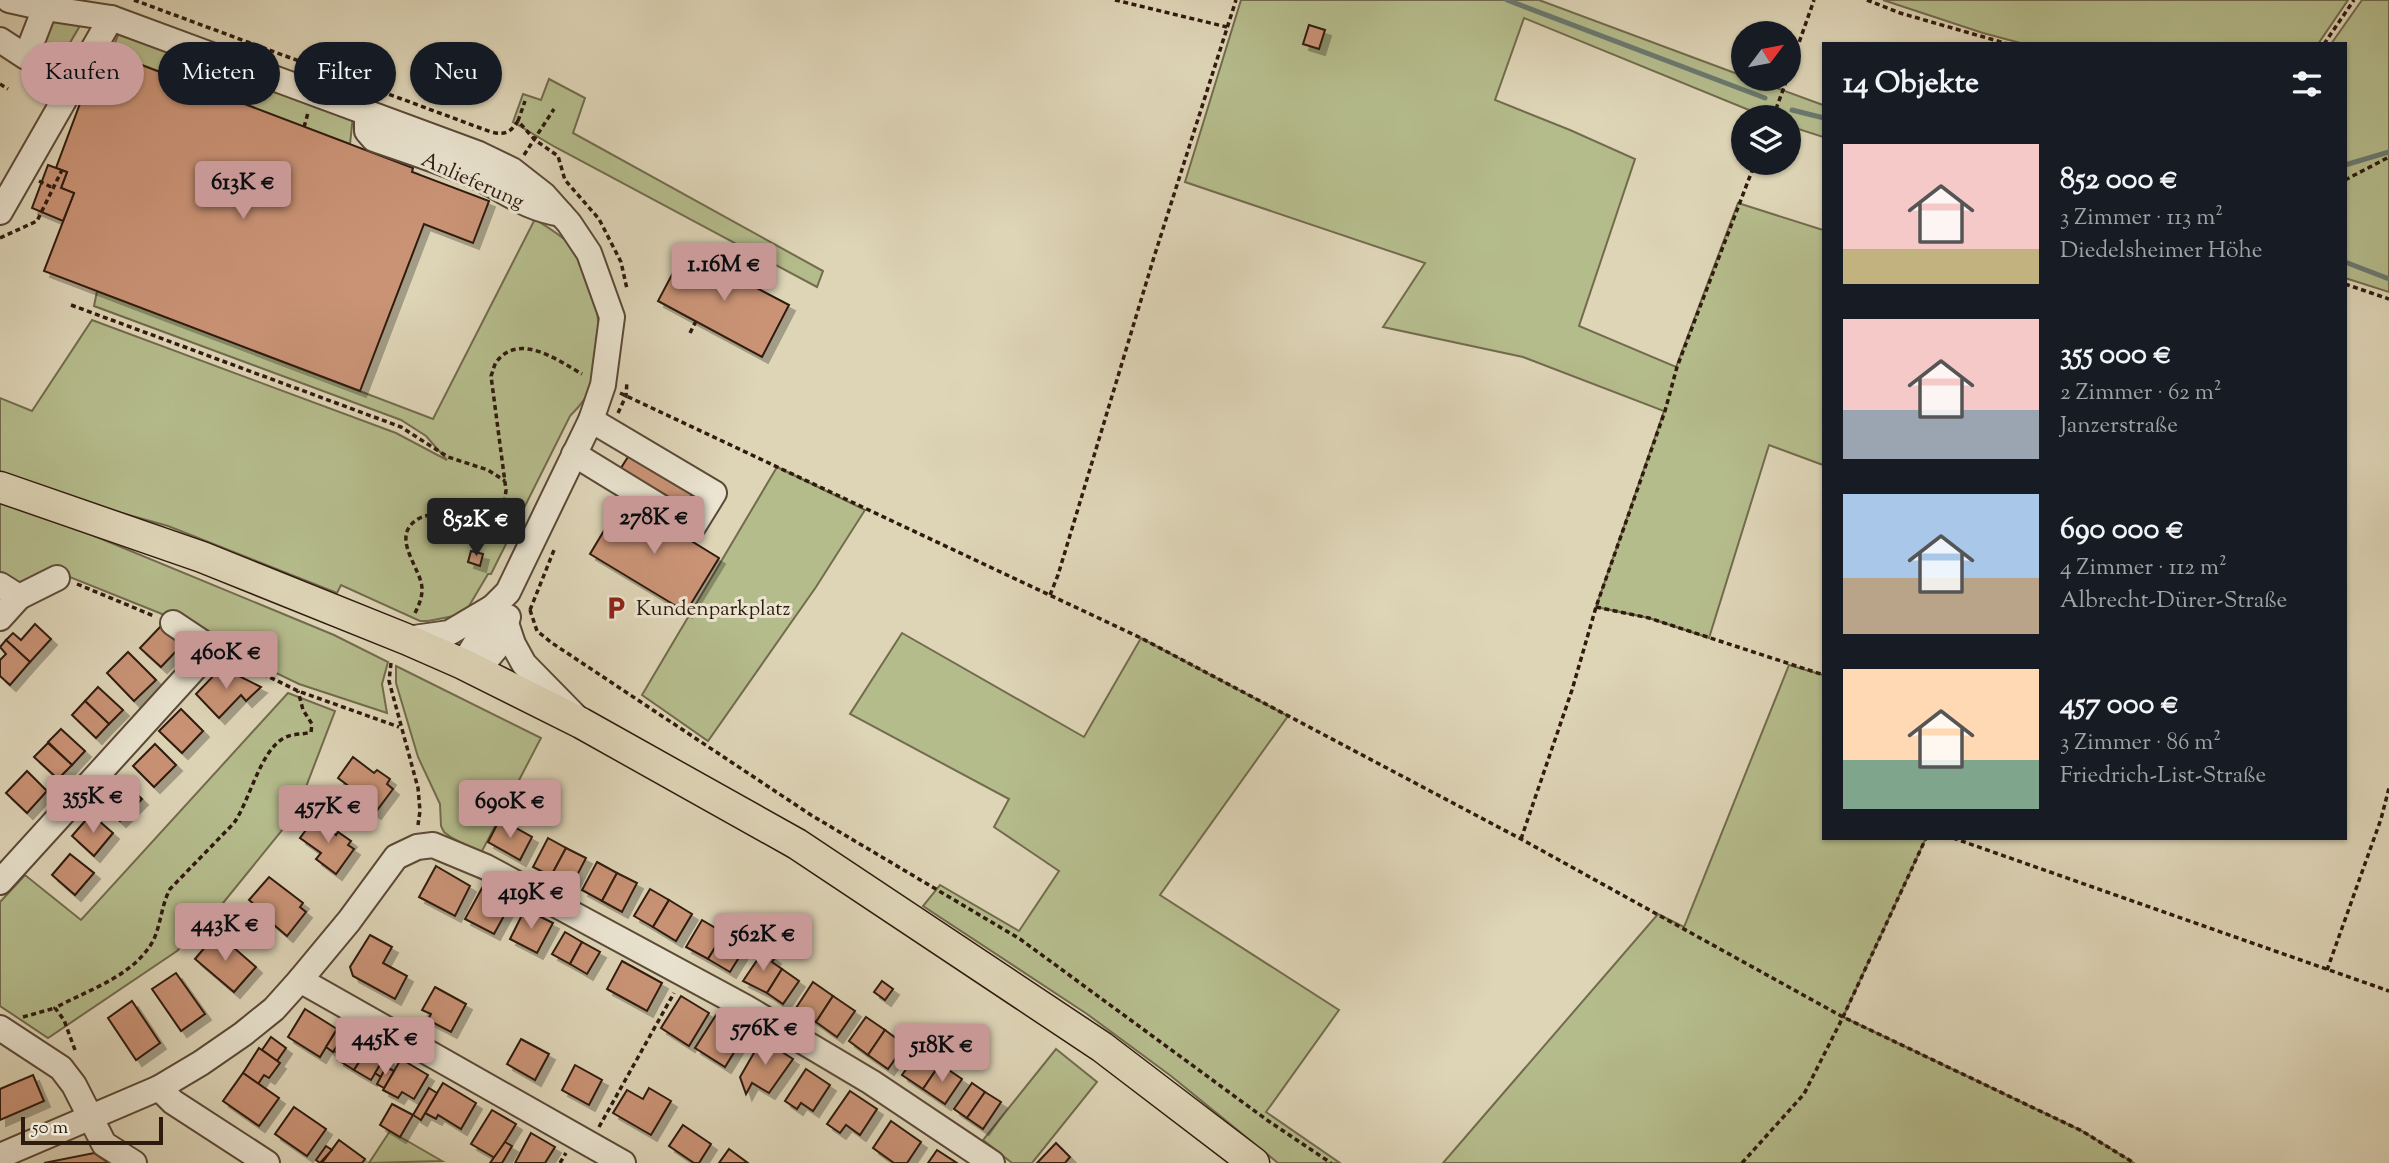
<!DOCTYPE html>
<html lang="de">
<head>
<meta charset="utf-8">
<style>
  :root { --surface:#171b24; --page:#242831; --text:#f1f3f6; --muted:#9ea1a6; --accent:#c59692 }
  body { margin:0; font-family:"Sorts Mill Goudy",serif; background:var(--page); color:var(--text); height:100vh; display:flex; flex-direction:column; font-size:26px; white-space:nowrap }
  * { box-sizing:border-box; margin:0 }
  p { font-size:23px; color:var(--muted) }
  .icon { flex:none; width:38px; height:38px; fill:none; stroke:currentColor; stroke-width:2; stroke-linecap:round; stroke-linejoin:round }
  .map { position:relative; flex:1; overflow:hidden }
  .side { position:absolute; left:1822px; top:42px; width:525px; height:798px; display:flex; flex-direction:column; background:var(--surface); border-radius:0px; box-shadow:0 2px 5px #0004 }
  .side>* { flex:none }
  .top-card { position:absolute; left:21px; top:42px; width:665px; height:63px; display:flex; gap:14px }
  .needle { width:46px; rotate:58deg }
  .controls { position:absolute; left:1731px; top:21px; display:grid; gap:14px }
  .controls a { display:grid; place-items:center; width:70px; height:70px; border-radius:50%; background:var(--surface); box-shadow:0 2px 5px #0004; font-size:35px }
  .scale { position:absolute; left:21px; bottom:18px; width:142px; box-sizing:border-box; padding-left:7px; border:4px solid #2f1a0e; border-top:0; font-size:19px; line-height:24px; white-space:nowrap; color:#2f1a0e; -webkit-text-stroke:5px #eae4d0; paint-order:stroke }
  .price { position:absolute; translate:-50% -60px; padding:0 16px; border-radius:7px; background:var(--accent); color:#111; font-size:23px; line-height:46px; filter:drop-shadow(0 2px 4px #0008) }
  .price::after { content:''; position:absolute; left:50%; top:42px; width:21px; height:16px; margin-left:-10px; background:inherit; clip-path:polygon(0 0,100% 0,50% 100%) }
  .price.current { background:#222; color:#fff }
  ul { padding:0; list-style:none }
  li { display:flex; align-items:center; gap:21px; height:175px; padding:0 21px }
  li span { display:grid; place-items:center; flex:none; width:196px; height:140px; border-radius:0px; color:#555 }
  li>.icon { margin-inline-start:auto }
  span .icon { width:84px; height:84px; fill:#fffc; stroke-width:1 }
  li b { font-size:30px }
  h2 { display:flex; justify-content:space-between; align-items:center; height:84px; padding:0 21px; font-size:30px }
  .chip { padding:0 24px; border-radius:32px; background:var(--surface); box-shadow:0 2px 5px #0004; font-size:24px; line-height:63px }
  .chip.current { background:var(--accent); color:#111 }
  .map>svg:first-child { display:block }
  .green { fill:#b5bc8c; stroke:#726b4d; stroke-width:2 }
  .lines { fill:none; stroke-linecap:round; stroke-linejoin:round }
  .stream { stroke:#6b7970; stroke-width:5 }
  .building { fill:#ca9376; stroke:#2f1a0e; stroke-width:2; filter:url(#shadow) }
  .minor-casing { stroke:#5b4938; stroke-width:28 }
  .major-casing { stroke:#2f1a0e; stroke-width:33 }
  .path { stroke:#2f1a0e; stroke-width:3.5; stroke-dasharray:5 3.5; stroke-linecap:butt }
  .minor { stroke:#eae4d0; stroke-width:24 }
  .major { stroke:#ded5b7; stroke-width:30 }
  .labels { text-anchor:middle; stroke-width:6; stroke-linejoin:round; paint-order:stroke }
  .street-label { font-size:21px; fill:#2f1a0e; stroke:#eae4d0 }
  .poi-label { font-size:21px; fill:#2f1a0e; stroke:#eae4d0; text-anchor:start }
</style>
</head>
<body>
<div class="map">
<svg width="2389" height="1163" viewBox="0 0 2389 1163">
  <defs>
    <filter id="shadow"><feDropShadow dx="6" dy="6" stdDeviation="0" flood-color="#0004"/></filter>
  </defs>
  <rect width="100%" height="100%" fill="#ded5b7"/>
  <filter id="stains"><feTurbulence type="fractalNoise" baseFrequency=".00286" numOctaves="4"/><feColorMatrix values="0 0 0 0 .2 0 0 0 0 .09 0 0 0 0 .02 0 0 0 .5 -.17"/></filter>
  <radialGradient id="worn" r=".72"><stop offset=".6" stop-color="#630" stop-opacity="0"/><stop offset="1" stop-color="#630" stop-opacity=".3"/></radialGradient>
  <!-- green -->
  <g class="green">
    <path d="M1241,0H1539L1743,76V79H1752L1823,105V137L1789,126L1788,117H1766L1524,18L1495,100L1570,130L1635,159L1579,326L1676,367L1738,203L1823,230V465L1769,445L1709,638L1649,618L1596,607L1664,411L1523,357L1383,327L1425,263L1185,182Z"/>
    <path d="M1883,0H2348L2318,44H2024L1983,33Z"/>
    <path d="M2362,0H2389V292L2345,278V44H2331Z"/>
    <path d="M48,21L81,24L58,63L38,54Z"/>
    <path d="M121,29L353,116L350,144L110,53Z"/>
    <path d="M549,79L585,98L573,133L823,271L817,287L555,147L513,122L523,94L541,100Z"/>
    <path d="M535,219C548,228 565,237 573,249C597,283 608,347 592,386C587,398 579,407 570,416L491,574H488L469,606L454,616L428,621H420L341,585L337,593L168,526L47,492L0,475V398L32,411L92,320L396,433L447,460L426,436L401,420L94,306L97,291L433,419Z"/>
    <path d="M777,467L865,510L816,587L708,741L642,695Z"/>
    <path d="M0,500L92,535L334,635L388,662L382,684L387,713L299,684L239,655L177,620L55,571L25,585L0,575Z"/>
    <path d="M902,633L1084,737L1141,638L1288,716L1160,895L1339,1010L1266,1112L1340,1163H1278L1171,1076L1087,1014L923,906L940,885L1019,931L1059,871L994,827L1009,799L850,714Z"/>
    <path d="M1789,665L1823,675L1824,838H1926L1843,1017L2082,1131L2134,1163H1443L1658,914L1684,927Z"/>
    <path d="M396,666L541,738L481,853L452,838L444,832L441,826L440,804L418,757L396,683Z"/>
    <path d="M288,693L335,711L296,813L223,903L177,951L48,1038L0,1006V902L25,875L81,920Z"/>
    <path d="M1056,1049L1097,1082L1032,1163H1012L983,1140Z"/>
    <path d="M390,1131L442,1161L369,1163Z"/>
  </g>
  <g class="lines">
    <!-- stream -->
    <g class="stream">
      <path d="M1507,0L1765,98"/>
      <path d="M1792,110L1824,118"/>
      <path d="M2345,165L2389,152"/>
      <path d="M2345,262L2389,279"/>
    </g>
  </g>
  <!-- building -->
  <g class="building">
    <path d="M1309,25L1325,30L1319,49L1303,44Z"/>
    <path d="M110,53L413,168L412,172L489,201L473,243L424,224L360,391L44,271L74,193L61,188L67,172L56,168L81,101L91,104Z"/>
    <path d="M48,165L67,172L61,188L74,193L63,221L32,208Z"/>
    <path d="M685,250L789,305L762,357L658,301Z"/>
    <path d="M631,452L694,491L685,507L621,468Z"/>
    <path d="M623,499L719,558L686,612L590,554Z"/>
    <path d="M471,551L483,554L480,566L468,562Z"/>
    <path d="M35,624L51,639L30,662L6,640L13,633L21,640Z"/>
    <path d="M161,626L181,646L161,667L140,648Z"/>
    <path d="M6,640L30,662L10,685L0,676V660L6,654L0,647Z"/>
    <path d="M128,652L156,680L134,701L107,673Z"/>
    <path d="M227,670L261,687L246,701L241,695L219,718L196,694L218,671L223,675Z"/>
    <path d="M98,687L123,710L109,724L85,701Z"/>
    <path d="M85,701L109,724L96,738L72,715Z"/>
    <path d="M181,709L203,731L182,753L159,731Z"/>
    <path d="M61,729L85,751L72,765L48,742Z"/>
    <path d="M48,743L72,765L58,779L34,757Z"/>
    <path d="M155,744L176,765L154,787L133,766Z"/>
    <path d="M353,757L374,773L377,770L390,779L387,784L393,789L375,813L358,800L362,796L338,778Z"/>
    <path d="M27,771L47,791L27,813L6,793Z"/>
    <path d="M121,779L142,799L120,821L99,801Z"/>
    <path d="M91,814L113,833L94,856L72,836Z"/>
    <path d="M315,818L336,835L338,832L351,841L348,845L354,849L336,874L316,859L321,853L300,838Z"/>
    <path d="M500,819L532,837L520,860L488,842Z"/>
    <path d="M548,838L566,848L551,876L533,867Z"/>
    <path d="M566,848L586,858L571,887L551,876Z"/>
    <path d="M70,854L94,873L75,895L52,875Z"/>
    <path d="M597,862L617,873L602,901L582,890Z"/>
    <path d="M436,866L470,886L455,916L419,897Z"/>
    <path d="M617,873L637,883L622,912L602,901Z"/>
    <path d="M269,877L303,903L300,907L306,912L287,936L267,919L269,917L249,900Z"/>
    <path d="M482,888L511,903L494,934L465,919Z"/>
    <path d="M650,889L669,900L653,927L634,916Z"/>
    <path d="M669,900L692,914L676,941L653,927Z"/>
    <path d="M525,909L553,923L537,953L510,939Z"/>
    <path d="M702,920L724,933L708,959L686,947Z"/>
    <path d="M565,932L582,942L570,964L552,954Z"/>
    <path d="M217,933L256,967L234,992L195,959Z"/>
    <path d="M724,933L746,946L730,972L708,959Z"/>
    <path d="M370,935L392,947L383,963L407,976L395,999L353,976L350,967Z"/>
    <path d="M582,942L600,952L587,974L570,964Z"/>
    <path d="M764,950L775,958L772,962L782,969L767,993L743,981Z"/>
    <path d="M622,961L662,983L647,1011L607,989Z"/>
    <path d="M782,969L799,981L783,1004L767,993Z"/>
    <path d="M176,973L205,1014L181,1031L152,989Z"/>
    <path d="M882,981L893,989L885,1000L874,992Z"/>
    <path d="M813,982L833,996L816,1022L796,1008Z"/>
    <path d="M435,987L466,1004L451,1032L428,1020L431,1014L422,1010Z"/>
    <path d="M681,996L709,1013L689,1046L661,1028Z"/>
    <path d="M833,996L855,1011L837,1037L816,1022Z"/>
    <path d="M132,1001L160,1043L136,1060L108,1018Z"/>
    <path d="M305,1009L337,1029L320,1057L288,1037Z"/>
    <path d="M716,1015L746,1033L725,1067L695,1048Z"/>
    <path d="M866,1017L885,1030L868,1055L849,1041Z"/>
    <path d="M885,1030L905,1045L888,1069L868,1055Z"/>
    <path d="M336,1031L343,1037L333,1052L326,1047Z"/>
    <path d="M354,1033L371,1044L354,1070L338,1060Z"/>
    <path d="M344,1035L351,1038L341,1055L334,1051Z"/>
    <path d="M271,1037L286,1048L277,1061L262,1050Z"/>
    <path d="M521,1039L549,1054L535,1080L507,1064Z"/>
    <path d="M762,1039L793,1059L769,1093L752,1083L746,1094L740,1077Z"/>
    <path d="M371,1044L387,1054L371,1080L354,1070Z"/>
    <path d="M259,1048L280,1063L269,1078L264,1075L258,1084L243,1073Z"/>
    <path d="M920,1050L940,1064L923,1089L902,1075Z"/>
    <path d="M385,1057L390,1061L381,1077L375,1073Z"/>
    <path d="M401,1059L428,1075L414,1099L402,1092L398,1098L383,1090Z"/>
    <path d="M940,1064L962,1079L945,1104L923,1089Z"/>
    <path d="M575,1065L602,1080L589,1105L562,1090Z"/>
    <path d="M386,1067L394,1071L384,1088L377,1084Z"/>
    <path d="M806,1069L830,1085L813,1111L801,1103L797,1109L785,1101Z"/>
    <path d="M243,1073L279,1098L259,1126L223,1101Z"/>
    <path d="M33,1075L44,1101L0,1120V1089Z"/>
    <path d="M443,1083L476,1103L461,1129L438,1115L436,1119L425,1113Z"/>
    <path d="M972,1083L985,1092L967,1118L954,1109Z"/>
    <path d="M429,1088L437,1093L421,1120L413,1115Z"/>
    <path d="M649,1088L671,1101L651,1135L613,1113L627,1090L643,1099Z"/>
    <path d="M850,1091L877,1109L860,1135L846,1125L840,1133L827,1124Z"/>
    <path d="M985,1092L1001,1102L983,1129L967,1118Z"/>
    <path d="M392,1104L413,1115L400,1137L380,1125Z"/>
    <path d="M294,1107L326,1129L307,1156L275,1134Z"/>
    <path d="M492,1110L516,1124L495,1158L471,1144Z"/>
    <path d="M891,1121L921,1142L907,1163H894L873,1148Z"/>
    <path d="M683,1125L711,1144L699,1163H694L669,1146Z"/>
    <path d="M531,1133L555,1147L545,1163H515Z"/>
    <path d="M339,1140L365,1159L362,1163H322Z"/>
    <path d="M505,1142L512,1146L502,1163H490Z"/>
    <path d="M1056,1143L1070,1157L1065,1163H1037Z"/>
    <path d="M326,1146L332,1150L320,1163L316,1160Z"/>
    <path d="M729,1149L748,1163H719Z"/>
    <path d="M937,1150L957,1163H928Z"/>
    <path d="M94,1153L109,1163H44Z"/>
  </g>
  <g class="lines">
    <!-- minor casing -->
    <g class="minor-casing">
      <g id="minor">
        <path d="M9,0L45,8L111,18L479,154L512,170L544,195L569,223L589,253L612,317L603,385L591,420L508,592L493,607L449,633L414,638"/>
        <path d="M0,40L26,57L45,8"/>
        <path d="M367,112V131L374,139C408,151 444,162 477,177C510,193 523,207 561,214"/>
        <path d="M0,212L111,18"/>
        <path d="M574,454L693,527L714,493L591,420"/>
        <path d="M0,585L19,597L57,578"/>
        <path d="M0,618L19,597"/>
        <path d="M173,623L212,649L238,662"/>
        <path d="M506,623L513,644L524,664L575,716"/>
        <path d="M463,664L482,633L493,607"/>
        <path d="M477,671L497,647L508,617"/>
        <path d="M0,882L212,649"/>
        <path d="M300,980L623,1163"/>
        <path d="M0,1028L61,1068L74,1085L104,1144L134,1163"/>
        <path d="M159,1088L173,1102L267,1163"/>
        <path d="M0,1156L159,1088L201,1063L243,1034L274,1009L300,980L349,921L396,857L417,847L433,845L486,867L745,1007L871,1082L992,1163"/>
      </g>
    </g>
    <!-- major casing -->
    <g class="major-casing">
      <path id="major" d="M0,487L202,557L406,639L463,664L581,723L797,844L1102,1047L1254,1163"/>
    </g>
    <!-- path -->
    <g class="path">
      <path d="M134,0L491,132C505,135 510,133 518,121L535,140L558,156L565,180L599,219L621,262L627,289"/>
      <path d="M1115,0L1227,27"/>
      <path d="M1867,0L1900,13L2008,44"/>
      <path d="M2324,44L2354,0"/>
      <path d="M1788,74L1814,0"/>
      <path d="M177,78L181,67"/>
      <path d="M0,84L8,89"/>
      <path d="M242,103L247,90"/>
      <path d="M1773,117L1787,79"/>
      <path d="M518,121L525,101"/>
      <path d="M304,127L308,113"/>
      <path d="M524,155L554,109"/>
      <path d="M2345,180L2389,157"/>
      <path d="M39,181L53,188"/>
      <path d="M0,238L37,221L62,170"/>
      <path d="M2345,284L2389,299"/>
      <path d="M71,305L401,427L448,457L488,470L505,481"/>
      <path d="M690,333L696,321"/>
      <path d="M620,393L1141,638L1521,839L1843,1017L2082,1131L2134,1163"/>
      <path d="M618,413L626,396L627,381"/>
      <path d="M476,552L486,526"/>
      <path d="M77,584L154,616"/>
      <path d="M1050,595L1058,575L1154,257L1236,0"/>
      <path d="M1596,607L1649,618L1824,675"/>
      <path d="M530,610L537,631L552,643L811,815L1020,939L1267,1120L1331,1163"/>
      <path d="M530,610L554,550"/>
      <path d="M415,613C420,603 424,593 421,582C415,561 392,535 418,519C448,500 499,563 506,490L491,376C493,372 494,364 497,361C520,332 559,361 582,374"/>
      <path d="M391,663L389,681L418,788L420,811L418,825"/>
      <path d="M255,670L298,691L399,727"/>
      <path d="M1953,838L2389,991"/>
      <path d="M1521,839L1572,690L1596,607L1665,411L1677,367L1755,163"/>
      <path d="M2327,970L2381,819L2389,788"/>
      <path d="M23,1017L55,1008"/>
      <path d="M75,1050L64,1020L55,1008C87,990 133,977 153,941C161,925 161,906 170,889L234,823C250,800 260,751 284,738C293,733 302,735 311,732L312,724L303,710L298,691"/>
      <path d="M599,1127L674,993"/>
      <path d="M560,1163L566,1153"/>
      <path d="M1742,1163L1804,1094L1843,1017L1926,838"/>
    </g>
    <!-- minor -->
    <use href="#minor" class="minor"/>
    <!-- major -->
    <use href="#major" class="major"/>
  </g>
  <!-- icons -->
  <defs>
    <g id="parking-bare" transform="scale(1.89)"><path d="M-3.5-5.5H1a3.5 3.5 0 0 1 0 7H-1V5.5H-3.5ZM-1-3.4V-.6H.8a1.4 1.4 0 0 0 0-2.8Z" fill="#8f2418" stroke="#eae4d0" stroke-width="2.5" paint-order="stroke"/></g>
  </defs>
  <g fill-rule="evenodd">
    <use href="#parking-bare" x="616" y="608"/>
  </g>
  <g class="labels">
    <!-- street labels -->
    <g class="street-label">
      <text transform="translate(473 180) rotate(24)" y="7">Anlieferung</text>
    </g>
    <!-- poi labels -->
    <g class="poi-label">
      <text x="636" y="615">Kundenparkplatz</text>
    </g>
  </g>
  <rect width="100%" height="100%" filter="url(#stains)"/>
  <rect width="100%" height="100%" fill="url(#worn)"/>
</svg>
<div class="controls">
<a><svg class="needle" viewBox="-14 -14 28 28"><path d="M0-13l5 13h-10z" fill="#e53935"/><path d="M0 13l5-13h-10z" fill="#9ea1a6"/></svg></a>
<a><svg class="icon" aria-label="layers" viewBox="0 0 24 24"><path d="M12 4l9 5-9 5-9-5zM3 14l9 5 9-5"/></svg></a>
</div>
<div class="scale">50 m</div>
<b class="price" style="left:243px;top:221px">613K €</b>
<b class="price" style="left:724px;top:303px">1.16M €</b>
<b class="price" style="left:654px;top:556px">278K €</b>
<b class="price current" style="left:476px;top:558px">852K €</b>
<b class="price" style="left:226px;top:691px">460K €</b>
<b class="price" style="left:93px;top:835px">355K €</b>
<b class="price" style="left:510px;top:840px">690K €</b>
<b class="price" style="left:328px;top:845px">457K €</b>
<b class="price" style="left:531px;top:931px">419K €</b>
<b class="price" style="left:225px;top:963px">443K €</b>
<b class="price" style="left:763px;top:973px">562K €</b>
<b class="price" style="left:765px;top:1067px">576K €</b>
<b class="price" style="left:385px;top:1077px">445K €</b>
<b class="price" style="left:942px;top:1084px">518K €</b>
<div class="top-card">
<a class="chip current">Kaufen</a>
<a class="chip">Mieten</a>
<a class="chip">Filter</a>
<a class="chip">Neu</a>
</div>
<section class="side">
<h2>14 Objekte<svg class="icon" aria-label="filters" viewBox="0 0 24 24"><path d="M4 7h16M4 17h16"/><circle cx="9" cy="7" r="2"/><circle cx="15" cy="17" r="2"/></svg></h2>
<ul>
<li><span style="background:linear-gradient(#f6c9c9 75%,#c2b280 0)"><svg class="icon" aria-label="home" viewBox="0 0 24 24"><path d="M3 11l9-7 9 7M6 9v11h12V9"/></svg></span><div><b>852 000 €</b><p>3 Zimmer · 113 m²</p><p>Diedelsheimer Höhe</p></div></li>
<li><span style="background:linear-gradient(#f6c9c9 65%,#9aa5b1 0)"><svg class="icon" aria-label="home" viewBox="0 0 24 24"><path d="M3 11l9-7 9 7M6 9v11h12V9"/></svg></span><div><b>355 000 €</b><p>2 Zimmer · 62 m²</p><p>Janzerstraße</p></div></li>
<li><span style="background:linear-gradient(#a9c7e8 60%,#b9a48a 0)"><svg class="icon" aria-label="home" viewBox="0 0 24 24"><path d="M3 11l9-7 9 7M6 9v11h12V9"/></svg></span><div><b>690 000 €</b><p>4 Zimmer · 112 m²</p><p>Albrecht-Dürer-Straße</p></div></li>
<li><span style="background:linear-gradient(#ffd9b3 65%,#7fa58c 0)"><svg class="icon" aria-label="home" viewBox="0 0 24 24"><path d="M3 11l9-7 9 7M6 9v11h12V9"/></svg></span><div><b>457 000 €</b><p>3 Zimmer · 86 m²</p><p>Friedrich-List-Straße</p></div></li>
</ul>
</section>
</div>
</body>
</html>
